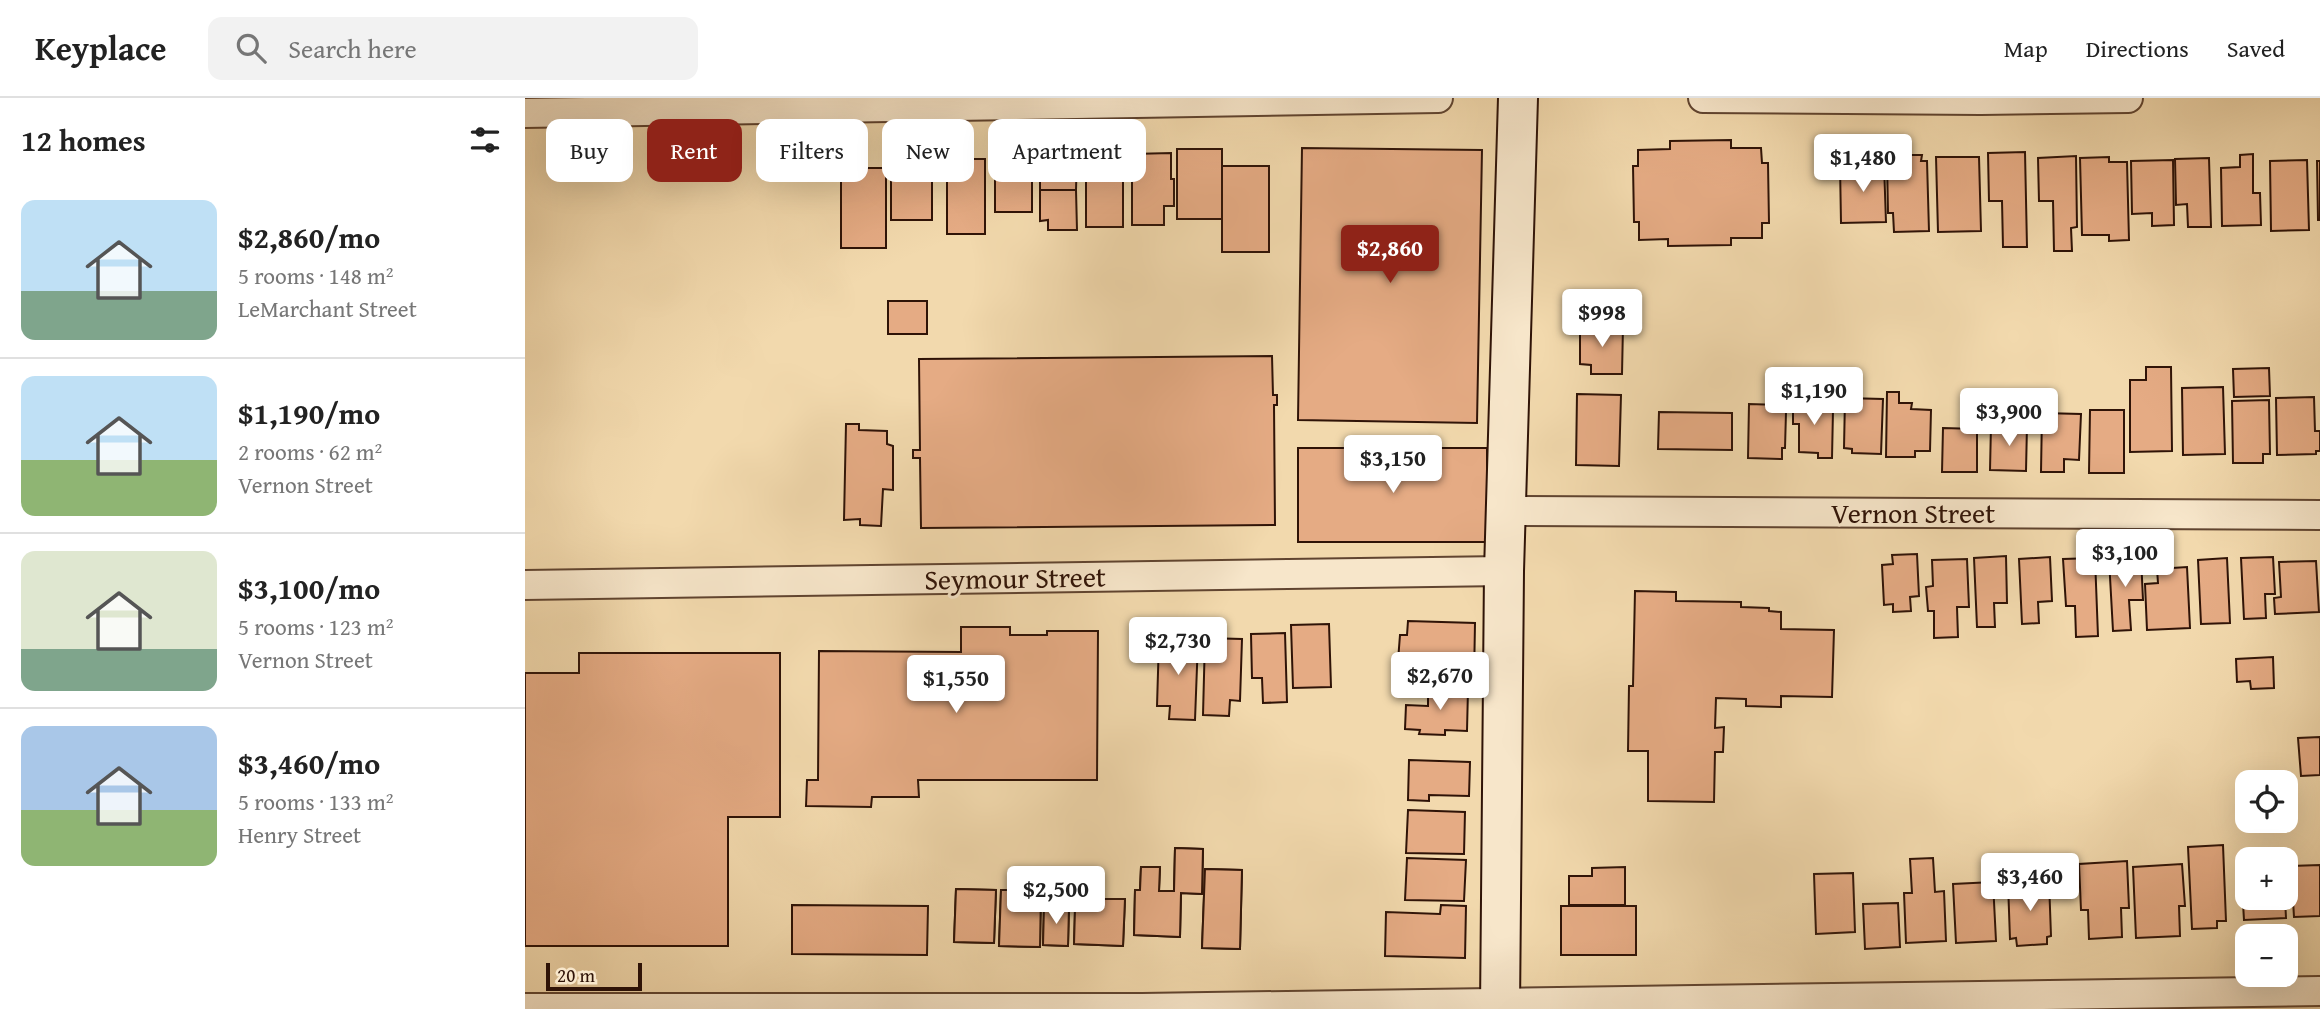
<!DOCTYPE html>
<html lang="en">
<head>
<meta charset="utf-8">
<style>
  :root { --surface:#fff; --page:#f2f2f2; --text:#222; --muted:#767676; --line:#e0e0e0; --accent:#8f2418 }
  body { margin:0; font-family:"Gentium Book Plus",serif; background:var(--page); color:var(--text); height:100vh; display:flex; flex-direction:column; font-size:26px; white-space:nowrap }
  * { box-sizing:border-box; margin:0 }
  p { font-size:23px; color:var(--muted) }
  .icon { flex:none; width:38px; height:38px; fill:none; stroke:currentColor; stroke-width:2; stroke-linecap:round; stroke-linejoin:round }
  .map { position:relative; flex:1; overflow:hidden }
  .panel { display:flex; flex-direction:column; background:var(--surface); width:525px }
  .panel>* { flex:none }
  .banner { position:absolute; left:21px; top:21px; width:665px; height:63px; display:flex; gap:14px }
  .buttons { position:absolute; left:1710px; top:672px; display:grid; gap:14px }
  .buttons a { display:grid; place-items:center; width:63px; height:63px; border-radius:14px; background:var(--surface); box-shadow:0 7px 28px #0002; font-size:35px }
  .scale { position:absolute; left:21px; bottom:18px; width:96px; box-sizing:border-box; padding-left:7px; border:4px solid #2f1307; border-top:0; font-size:19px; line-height:24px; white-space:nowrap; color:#2f1307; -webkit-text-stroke:5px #f7e6ca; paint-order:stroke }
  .price { position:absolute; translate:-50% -60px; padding:0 16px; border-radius:7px; background:#fff; color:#222; font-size:23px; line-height:46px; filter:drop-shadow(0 2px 4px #0008) }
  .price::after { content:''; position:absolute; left:50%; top:42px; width:21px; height:16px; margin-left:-10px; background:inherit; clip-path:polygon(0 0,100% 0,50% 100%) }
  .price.active { background:var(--accent); color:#fff }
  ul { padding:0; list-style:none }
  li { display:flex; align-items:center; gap:21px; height:175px; padding:0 21px }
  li+li { border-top:2px solid var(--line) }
  li span { display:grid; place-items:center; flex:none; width:196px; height:140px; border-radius:14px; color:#555 }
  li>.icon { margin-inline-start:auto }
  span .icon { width:84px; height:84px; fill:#fffc; stroke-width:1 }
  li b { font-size:30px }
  h2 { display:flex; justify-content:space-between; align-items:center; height:84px; padding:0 21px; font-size:30px }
  .chip { padding:0 24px; border-radius:14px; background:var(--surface); box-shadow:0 7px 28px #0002; font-size:24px; line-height:63px }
  .chip.active { background:var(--accent); color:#fff }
  header { display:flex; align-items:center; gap:42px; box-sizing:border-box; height:98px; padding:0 35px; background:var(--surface); border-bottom:2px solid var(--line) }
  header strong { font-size:33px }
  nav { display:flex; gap:38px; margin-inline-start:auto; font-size:24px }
  .search { width:490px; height:63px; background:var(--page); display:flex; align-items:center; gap:18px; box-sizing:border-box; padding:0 24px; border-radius:14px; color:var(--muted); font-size:26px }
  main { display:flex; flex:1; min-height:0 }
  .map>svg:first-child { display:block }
  .building { fill:#e5ab84; stroke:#2f1307; stroke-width:2 }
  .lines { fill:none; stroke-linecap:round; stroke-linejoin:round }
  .street-casing { stroke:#604430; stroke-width:32 }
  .secondary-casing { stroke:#2f1307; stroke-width:42 }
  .street { stroke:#f7e6ca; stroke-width:28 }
  .secondary { stroke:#f7e6ca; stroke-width:38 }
  .labels { text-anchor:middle; stroke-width:6; stroke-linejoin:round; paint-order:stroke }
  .street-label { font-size:28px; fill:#2f1307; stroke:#f7e6ca }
</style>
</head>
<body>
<header>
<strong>Keyplace</strong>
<div class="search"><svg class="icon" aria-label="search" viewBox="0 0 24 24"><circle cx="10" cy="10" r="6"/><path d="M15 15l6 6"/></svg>Search here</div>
<nav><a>Map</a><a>Directions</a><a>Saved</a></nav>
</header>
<main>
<section class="panel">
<h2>12 homes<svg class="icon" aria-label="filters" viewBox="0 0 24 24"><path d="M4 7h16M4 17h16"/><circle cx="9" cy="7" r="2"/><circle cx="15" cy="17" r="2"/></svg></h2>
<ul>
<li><span style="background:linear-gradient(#bfe0f5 65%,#7fa58c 0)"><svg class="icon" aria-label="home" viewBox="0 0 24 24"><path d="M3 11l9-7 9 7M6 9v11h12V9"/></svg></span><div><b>$2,860/mo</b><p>5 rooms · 148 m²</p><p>LeMarchant Street</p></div></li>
<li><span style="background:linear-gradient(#bfe0f5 60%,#8fb573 0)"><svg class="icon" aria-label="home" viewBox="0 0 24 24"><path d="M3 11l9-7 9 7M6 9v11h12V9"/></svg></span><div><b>$1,190/mo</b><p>2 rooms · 62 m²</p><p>Vernon Street</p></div></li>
<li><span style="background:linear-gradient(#dfe7d0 70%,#7fa58c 0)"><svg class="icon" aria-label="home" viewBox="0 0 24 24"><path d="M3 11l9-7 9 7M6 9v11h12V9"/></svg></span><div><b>$3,100/mo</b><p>5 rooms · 123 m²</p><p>Vernon Street</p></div></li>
<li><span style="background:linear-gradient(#a9c7e8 60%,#8fb573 0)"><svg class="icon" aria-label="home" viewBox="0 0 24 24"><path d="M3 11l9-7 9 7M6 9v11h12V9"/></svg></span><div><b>$3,460/mo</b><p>5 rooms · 133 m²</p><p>Henry Street</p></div></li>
</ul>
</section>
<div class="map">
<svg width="1795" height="911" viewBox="0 0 1795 911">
  <rect width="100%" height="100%" fill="#f2d9ad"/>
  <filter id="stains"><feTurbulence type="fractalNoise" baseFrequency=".00286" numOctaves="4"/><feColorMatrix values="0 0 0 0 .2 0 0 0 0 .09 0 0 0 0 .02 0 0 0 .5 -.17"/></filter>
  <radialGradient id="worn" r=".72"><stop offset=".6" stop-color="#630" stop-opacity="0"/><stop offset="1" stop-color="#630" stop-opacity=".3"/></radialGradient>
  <!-- building -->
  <g class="building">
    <path d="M1206,42V50H1236L1237,65H1243L1244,125H1237V140H1206V147L1143,148V141L1114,142V124H1109L1108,68H1113V52L1145,51V43Z"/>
    <path d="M777,50L957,52L952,325L773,322Z"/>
    <rect x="652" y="51" width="45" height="70"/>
    <rect x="561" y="53" width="37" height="76"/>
    <path d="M1500,54L1502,149H1478L1477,103H1464L1463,55Z"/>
    <path d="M646,55V81H649V108H639V127H607V56Z"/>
    <path d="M515,56H552L551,92H515Z"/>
    <path d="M1728,56V95H1735L1736,127L1697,128L1696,70L1715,69V57Z"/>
    <path d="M1381,57H1397L1396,63H1402L1404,133L1369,134L1368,115H1363L1362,63H1380Z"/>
    <path d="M1551,58L1552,129L1546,130L1547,153H1529L1528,103H1514L1513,60Z"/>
    <path d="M1411,59H1454L1456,133L1413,134Z"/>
    <path d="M1584,59V64H1602L1604,142L1584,143V137H1557L1555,60Z"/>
    <path d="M1684,60L1686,129H1663L1662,106L1651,107L1650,61Z"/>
    <rect x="422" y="61" width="38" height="75"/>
    <path d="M1648,62L1649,127L1627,128V115L1607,116L1606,63Z"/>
    <path d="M1782,62L1784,132L1746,133L1745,63Z"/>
    <path d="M1792,63H1795V122H1793Z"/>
    <rect x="470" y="66" width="37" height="48"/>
    <path d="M1359,66L1361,124L1316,125L1315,67Z"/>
    <rect x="366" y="67" width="41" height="55"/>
    <rect x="697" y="68" width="47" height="86"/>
    <rect x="316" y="70" width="45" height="80"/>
    <path d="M515,92H551L552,132H523V122L515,123Z"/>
    <rect x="363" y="203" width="39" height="33"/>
    <path d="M1055,227L1098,228L1097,276H1066V267L1055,266Z"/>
    <path d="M747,258L748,297H752V307H749L750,427L396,430L395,360H388V352H395L394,261Z"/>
    <path d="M1621,269H1646L1647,353L1605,354V282H1621Z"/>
    <path d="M1744,270L1745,298L1709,299L1708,271Z"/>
    <path d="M1698,289L1700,356L1658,357L1657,290Z"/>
    <path d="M1362,294H1374V305H1387L1386,311L1406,312L1405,353H1390V359H1361Z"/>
    <path d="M1052,296L1096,297L1094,368L1051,367Z"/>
    <path d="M1789,299L1790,333H1795V353H1791V356L1752,357L1751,300Z"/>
    <path d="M1320,300L1358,301L1356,356L1327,355V351L1319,350Z"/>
    <path d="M1268,301L1297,302V312H1308L1307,360H1293V355L1274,354V326H1268Z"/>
    <path d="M1744,302L1745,356H1738V365H1708L1707,303Z"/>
    <path d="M1224,306L1255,307V314H1261L1260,350H1257V361L1223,360Z"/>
    <path d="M1565,312H1599V375H1564Z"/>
    <path d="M1134,314L1207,315V352L1133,351Z"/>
    <path d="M1517,315L1556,316L1554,362L1539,361V374H1516Z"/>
    <path d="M321,326H334V332L362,333V346L368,348V392L358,391L356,428L335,427V421L319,422Z"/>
    <path d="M1466,327H1502L1501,373L1465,372Z"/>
    <path d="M1418,330L1452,331V374H1417Z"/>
    <rect x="773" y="350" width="189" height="94"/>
    <path d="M1392,456L1394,498L1385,499L1386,513L1368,514V506L1359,507L1357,467L1368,466L1367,457Z"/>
    <path d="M1481,458L1482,505H1469L1470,529H1452L1449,460Z"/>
    <path d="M1525,459L1527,503L1513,504L1514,525L1497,526L1494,461Z"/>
    <path d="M1616,459L1618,502H1604L1606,532L1588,533L1584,461Z"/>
    <path d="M1748,459L1750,496H1740L1741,520L1719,521L1716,460Z"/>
    <path d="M1570,460L1573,538L1551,539L1550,508H1541L1538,461Z"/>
    <path d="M1702,460L1705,525L1676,526L1673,462Z"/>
    <path d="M1442,461L1444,509H1432L1433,539L1409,540V513H1403L1401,489L1408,488L1407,462Z"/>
    <path d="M1791,463L1794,514L1750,516L1749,500L1756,499L1754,464Z"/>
    <path d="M1662,469L1665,530L1622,532L1620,486L1633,485L1632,471Z"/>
    <path d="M1110,493L1151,494V503L1216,504V509L1244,510V513L1256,514V531L1309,532L1307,599L1256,598V609L1221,608V601L1191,600L1190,630L1199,629L1198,654H1190L1189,704L1123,703V653H1103L1104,588H1108Z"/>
    <path d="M883,523L950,525L949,581L904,580V564L873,563L875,537H882Z"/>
    <path d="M804,526L806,589L768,590L766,527Z"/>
    <path d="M436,529H485V537H522V533H573L572,682H393L394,699H347L346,709L281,708L282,682H293L294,553L436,554Z"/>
    <path d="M760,535L762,604L738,605L737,580H727L726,536Z"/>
    <path d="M680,540L717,541L715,603L705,602L704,618L678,617Z"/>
    <path d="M634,541L673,542L670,622L644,621L645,608H632Z"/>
    <path d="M54,555H255V719H203V848H0V575H54Z"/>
    <path d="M1748,559L1749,590L1726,591L1725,583L1712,584L1711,561Z"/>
    <path d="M903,590L943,591L942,633L920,632V637L894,636L895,632L880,631L881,607L903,608Z"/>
    <path d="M1795,639V677L1776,678L1773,640Z"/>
    <path d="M884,662L945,664L944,698L904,697V703L883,702Z"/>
    <path d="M883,712L940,714L939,756L881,755Z"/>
    <path d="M1698,747L1701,823H1692V830L1667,831L1663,749Z"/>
    <path d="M650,750L678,751L677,796L656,795L655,839L609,837L610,792H615L616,769H635L634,793H649Z"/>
    <path d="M650,750L678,751L677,796L656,795L655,839L609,837L610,792H615L616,769H635L634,793H649Z"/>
    <path d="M1752,750L1753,761H1722V800H1760L1761,820L1719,822L1716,771H1722L1720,752Z"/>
    <path d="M882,760L941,762L939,803L880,802Z"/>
    <path d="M1408,760L1410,794L1419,793L1421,843L1381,845L1379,795H1387L1385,761Z"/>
    <path d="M1602,763L1604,810H1596L1597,839L1564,841L1563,812H1556L1554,766Z"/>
    <path d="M1657,766L1660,808H1654L1655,838L1611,840L1608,769Z"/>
    <path d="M1795,767V818L1769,819L1766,768Z"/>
    <path d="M1100,769V807H1044V778H1067V770Z"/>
    <path d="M680,771L717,772L715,851L677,850Z"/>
    <path d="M680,771L717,772L715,851L677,850Z"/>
    <path d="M1328,775L1330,834L1291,836L1289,776Z"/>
    <path d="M551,777H571L570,801H600L598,848L549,846Z"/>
    <path d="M551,777H571L570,801H600L598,848L549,846Z"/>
    <path d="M1524,783L1526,838L1522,839V846L1492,848L1491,840L1485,841L1483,785Z"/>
    <path d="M1468,784L1471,843L1431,845L1428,786Z"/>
    <path d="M431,791L471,792L469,845L429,844Z"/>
    <path d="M431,791L471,792L469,845L429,844Z"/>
    <path d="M476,792H516L515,849L474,848Z"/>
    <path d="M476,792H516L515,849L474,848Z"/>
    <path d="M1373,805L1375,849L1340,851L1338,806Z"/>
    <path d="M267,807L403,808L402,857L267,856Z"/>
    <path d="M916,807L941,808L940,860L860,858L861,814L915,816Z"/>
    <path d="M519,808L544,809L543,848L518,847Z"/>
    <path d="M519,808L544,809L543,848L518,847Z"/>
    <rect x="1036" y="808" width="75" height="49"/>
  </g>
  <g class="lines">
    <!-- street casing -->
    <g class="street-casing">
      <g id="street">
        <path d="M1178,0L1456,2L1603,0"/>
        <path d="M0,15L913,0"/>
        <path d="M981,413L1795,417"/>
        <path d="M0,487L979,473"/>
        <path d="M0,910H617L1795,893"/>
      </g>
    </g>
    <!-- secondary casing -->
    <g class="secondary-casing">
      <path id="secondary" d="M975,911L979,473L993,0"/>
    </g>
    <!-- street -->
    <use href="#street" class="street"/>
    <!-- secondary -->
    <use href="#secondary" class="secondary"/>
  </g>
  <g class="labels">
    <!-- street labels -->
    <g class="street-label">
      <text x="1388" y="425">Vernon Street</text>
      <text transform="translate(490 480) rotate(-1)" y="10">Seymour Street</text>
    </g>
  </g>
  <rect width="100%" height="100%" filter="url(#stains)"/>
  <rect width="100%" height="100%" fill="url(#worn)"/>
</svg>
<div class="buttons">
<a><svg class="icon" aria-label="locate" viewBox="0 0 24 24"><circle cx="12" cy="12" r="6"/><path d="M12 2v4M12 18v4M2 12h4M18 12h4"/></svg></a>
<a>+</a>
<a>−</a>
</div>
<div class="scale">20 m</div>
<b class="price" style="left:1338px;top:96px">$1,480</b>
<b class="price active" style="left:865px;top:187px">$2,860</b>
<b class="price" style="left:1077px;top:251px">$998</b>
<b class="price" style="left:1289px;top:329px">$1,190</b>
<b class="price" style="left:1484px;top:350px">$3,900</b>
<b class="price" style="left:868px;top:397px">$3,150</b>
<b class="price" style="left:1600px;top:491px">$3,100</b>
<b class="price" style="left:653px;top:579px">$2,730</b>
<b class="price" style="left:915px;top:614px">$2,670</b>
<b class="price" style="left:431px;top:617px">$1,550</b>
<b class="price" style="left:1505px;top:815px">$3,460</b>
<b class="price" style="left:531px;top:828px">$2,500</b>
<div class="banner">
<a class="chip">Buy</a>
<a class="chip active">Rent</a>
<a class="chip">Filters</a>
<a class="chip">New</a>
<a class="chip">Apartment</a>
</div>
</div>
</main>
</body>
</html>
